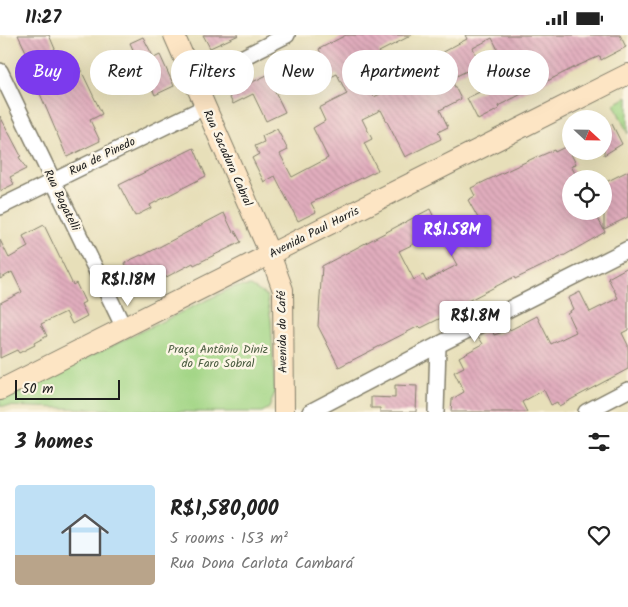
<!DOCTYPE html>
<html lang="en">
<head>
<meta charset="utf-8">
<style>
  :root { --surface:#fff; --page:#f2f2f2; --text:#222; --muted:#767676; --line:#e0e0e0; --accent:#7c3aed }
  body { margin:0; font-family:Kalam,sans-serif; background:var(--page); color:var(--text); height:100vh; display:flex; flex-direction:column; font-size:19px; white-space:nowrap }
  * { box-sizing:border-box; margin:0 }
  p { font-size:16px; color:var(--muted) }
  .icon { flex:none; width:28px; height:28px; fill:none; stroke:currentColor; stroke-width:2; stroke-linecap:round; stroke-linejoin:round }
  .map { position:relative; height:377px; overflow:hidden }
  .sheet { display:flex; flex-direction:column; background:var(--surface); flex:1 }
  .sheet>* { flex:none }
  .top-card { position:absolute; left:15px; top:15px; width:599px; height:45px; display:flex; gap:10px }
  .needle { width:32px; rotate:112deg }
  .controls { position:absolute; left:562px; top:75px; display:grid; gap:10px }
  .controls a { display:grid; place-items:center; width:50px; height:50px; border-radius:50%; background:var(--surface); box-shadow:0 5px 20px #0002; font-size:25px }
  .scale { position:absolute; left:15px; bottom:12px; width:105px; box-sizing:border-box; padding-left:5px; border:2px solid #1c1c1c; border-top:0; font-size:14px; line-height:18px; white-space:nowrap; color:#1c1c1c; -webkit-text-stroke:4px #fcf5e5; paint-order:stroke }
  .price { position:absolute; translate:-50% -42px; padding:0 11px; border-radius:5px; background:#fff; color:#222; font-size:16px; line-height:32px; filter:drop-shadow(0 1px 2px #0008) }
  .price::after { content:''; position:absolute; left:50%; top:30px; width:15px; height:11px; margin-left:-8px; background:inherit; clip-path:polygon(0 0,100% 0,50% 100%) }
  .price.on { background:var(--accent); color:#fff }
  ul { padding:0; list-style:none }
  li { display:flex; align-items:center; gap:15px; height:125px; padding:0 15px }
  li+li { border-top:1px solid var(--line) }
  li span { display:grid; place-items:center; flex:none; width:140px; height:100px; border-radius:5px; color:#555 }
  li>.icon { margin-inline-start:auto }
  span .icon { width:60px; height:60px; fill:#fffc; stroke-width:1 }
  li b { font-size:21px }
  h2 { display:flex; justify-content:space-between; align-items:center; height:60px; padding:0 15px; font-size:21px }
  .pill { padding:0 18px; border-radius:22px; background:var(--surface); box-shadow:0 5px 20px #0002; font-size:18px; line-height:45px }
  .pill.on { background:var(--accent); color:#fff }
  .status { display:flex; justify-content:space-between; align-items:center; height:35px; padding:0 25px; background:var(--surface); direction:ltr }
  .status svg { height:14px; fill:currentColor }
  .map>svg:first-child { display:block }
  .green { fill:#a3d686; stroke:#607951 }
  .building { fill:url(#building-back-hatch); fill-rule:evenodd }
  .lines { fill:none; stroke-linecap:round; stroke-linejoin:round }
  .street-casing { stroke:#827e6a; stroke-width:18 }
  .secondary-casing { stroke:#827e6a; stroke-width:22 }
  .street { stroke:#fff; stroke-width:15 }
  .secondary { stroke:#fde5c4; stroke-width:20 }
  .labels { text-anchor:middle; stroke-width:5; stroke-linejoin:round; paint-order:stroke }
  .street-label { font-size:12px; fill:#1c1c1c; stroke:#fcf5e5 }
  .park-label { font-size:12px; fill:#4b5d41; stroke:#fcf5e5 }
</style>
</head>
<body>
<div class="status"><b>11:27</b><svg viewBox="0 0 49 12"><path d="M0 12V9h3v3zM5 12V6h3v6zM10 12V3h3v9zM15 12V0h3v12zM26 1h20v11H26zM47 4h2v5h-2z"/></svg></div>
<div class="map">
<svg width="628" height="377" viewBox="0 0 628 377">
  <defs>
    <pattern id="building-back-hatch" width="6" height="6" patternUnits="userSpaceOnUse" patternTransform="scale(1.25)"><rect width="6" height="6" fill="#e1adbd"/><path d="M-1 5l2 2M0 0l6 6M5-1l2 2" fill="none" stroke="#c094a2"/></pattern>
  </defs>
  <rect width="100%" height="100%" fill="#fcf5e5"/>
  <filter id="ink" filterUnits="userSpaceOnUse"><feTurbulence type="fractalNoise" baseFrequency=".02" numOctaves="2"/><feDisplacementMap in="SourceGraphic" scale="10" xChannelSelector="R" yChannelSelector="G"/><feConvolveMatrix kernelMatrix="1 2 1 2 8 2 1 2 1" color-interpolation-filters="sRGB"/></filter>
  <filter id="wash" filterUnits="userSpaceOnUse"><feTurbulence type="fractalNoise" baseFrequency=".0096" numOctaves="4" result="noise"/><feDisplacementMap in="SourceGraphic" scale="20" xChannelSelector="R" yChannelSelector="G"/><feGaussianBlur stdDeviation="1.12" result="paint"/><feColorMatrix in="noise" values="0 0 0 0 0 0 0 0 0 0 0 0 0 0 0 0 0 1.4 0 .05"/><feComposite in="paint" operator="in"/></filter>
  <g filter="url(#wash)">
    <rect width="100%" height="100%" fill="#e7dfb9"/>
    <!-- green -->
    <g class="green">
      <path d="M628,62V99L614,69Z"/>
      <path d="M251,251L267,261L271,285L275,357L269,373L262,377H192L0,371V364L234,252Z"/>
    </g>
    <g id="blocks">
      <!-- building -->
      <g class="building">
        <path d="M18,0H49L55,14L31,27Z"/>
        <path d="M203,0H239L210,13Z"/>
        <path d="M346,0H412L379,17L384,27L363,38L374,62L406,46L399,32L417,23L420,29L467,4L465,0H620L626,12L601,25L600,21L575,32L498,71L499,74L478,85L467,63L492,51L483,33L502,23L492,3L473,13L480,29L451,44L461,64L440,75L448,92L438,97L441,104L405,122L381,75L362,84L372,104L364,108L378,135L311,168L316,177L298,186L275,141L264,147L252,123L259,119L255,111L264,107L262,101L277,94L288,115L280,119L292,142L328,123L313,93L325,86L319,73L347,59L337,39L316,49L306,30L312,27L310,23L321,19L319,14Z"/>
        <path d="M143,2L154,23L160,20L174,51L155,60L148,45L126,56L113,29L135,19L130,8Z"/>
        <path d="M80,33L102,79L90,85L100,106L67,122L38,54Z"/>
        <path d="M267,40L285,77L266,86L253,59L233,69L228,59Z"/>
        <path d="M0,81L21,121L19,122L26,134L10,142L14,149L0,156Z"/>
        <path d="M612,89L622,109L604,120V93Z"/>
        <path d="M567,111L576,129L571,131L578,144H571V176H594L605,197L565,220L515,244L514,242L464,268L440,281L441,283L421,293L419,291L339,332L318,291L322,231L430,174L438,191L446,187L456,206L483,192L468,165L475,161L471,153L538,121V122L554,115L555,117ZM439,197L457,230L426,246L423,240L414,245L399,216Z"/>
        <path d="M194,113L206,141L150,170L151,173L135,181L119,150Z"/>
        <path d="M628,136V182L604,194V148Z"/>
        <path d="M224,178L233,197L235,196L241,207L194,230L193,228L138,257L124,228L141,220L142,221Z"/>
        <path d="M44,190L73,250L76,248L85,267L81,269L87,281L72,289L66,277L41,289L47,301L34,308L35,310L19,318L17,315L0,323V268L22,257L12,237L0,244V205L9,223L28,212L23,201Z"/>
        <path d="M628,232V295L622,298L628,310V334L559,371L557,367L551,370L544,355L522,367L527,377H451L452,364L464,357L454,337L464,332L459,322L483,309L478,301L492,294L494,300L512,294L537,281L551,309L576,297L567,278L573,274L568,263L580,257L590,277L618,263L608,243Z"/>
        <path d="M395,350L417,351L416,377H380V373H371V362L395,363Z"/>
      </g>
    </g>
  </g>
  <g filter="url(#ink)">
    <use href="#blocks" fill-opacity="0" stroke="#827e6a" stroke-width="1"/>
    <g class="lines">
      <!-- street casing -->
      <g class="street-casing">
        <g id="street">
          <path d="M0,36L124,293"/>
          <path d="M194,47L287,0"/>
          <path d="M0,172L205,72"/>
          <path d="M310,377L438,310L628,214"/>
          <path d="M436,377L438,310"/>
          <path d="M586,377L628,355"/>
        </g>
      </g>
      <!-- secondary casing -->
      <g class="secondary-casing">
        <g id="secondary">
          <path d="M174,0L270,219L283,255L284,377"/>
          <path d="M0,355L628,39"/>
        </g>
      </g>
      <!-- street -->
      <use href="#street" class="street"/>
      <!-- secondary -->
      <use href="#secondary" class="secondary"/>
    </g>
  </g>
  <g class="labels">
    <!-- street labels -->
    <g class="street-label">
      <text transform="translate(102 121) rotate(-26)" y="4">Rua de Pinedo</text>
      <text transform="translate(228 123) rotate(66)" y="4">Rua Sacadura Cabral</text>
      <text transform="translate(62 165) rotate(64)" y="4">Rua Bagatelli</text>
      <text transform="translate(314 197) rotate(-27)" y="4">Avenida Paul Harris</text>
      <text transform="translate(282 297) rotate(-91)" y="4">Avenida do Café</text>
    </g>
    <!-- park labels -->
    <g class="park-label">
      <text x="218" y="318">Praça Antônio Diniz<tspan x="218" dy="14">do Faro Sobral</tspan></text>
    </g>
  </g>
</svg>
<div class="controls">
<a><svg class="needle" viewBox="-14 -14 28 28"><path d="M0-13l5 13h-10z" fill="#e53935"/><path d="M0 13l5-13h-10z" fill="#767676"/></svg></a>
<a><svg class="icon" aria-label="locate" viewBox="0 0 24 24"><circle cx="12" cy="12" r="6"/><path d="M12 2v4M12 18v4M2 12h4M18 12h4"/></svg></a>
</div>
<div class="scale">50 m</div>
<b class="price on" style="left:452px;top:222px">R$1.58M</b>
<b class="price" style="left:128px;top:272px">R$1.18M</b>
<b class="price" style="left:475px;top:308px">R$1.8M</b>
<div class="top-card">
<a class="pill on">Buy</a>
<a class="pill">Rent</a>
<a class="pill">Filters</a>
<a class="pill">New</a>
<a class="pill">Apartment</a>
<a class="pill">House</a>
</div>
</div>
<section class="sheet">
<h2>3 homes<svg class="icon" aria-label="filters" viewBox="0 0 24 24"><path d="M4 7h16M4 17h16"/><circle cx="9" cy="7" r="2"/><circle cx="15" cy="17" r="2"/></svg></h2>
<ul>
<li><span style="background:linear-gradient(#bfe0f5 70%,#b9a48a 0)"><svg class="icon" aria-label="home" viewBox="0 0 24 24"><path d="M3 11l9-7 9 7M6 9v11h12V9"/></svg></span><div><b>R$1,580,000</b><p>5 rooms · 153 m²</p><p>Rua Dona Carlota Cambará</p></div><svg class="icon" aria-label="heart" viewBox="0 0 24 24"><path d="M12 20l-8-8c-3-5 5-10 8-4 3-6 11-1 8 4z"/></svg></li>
</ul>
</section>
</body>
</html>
